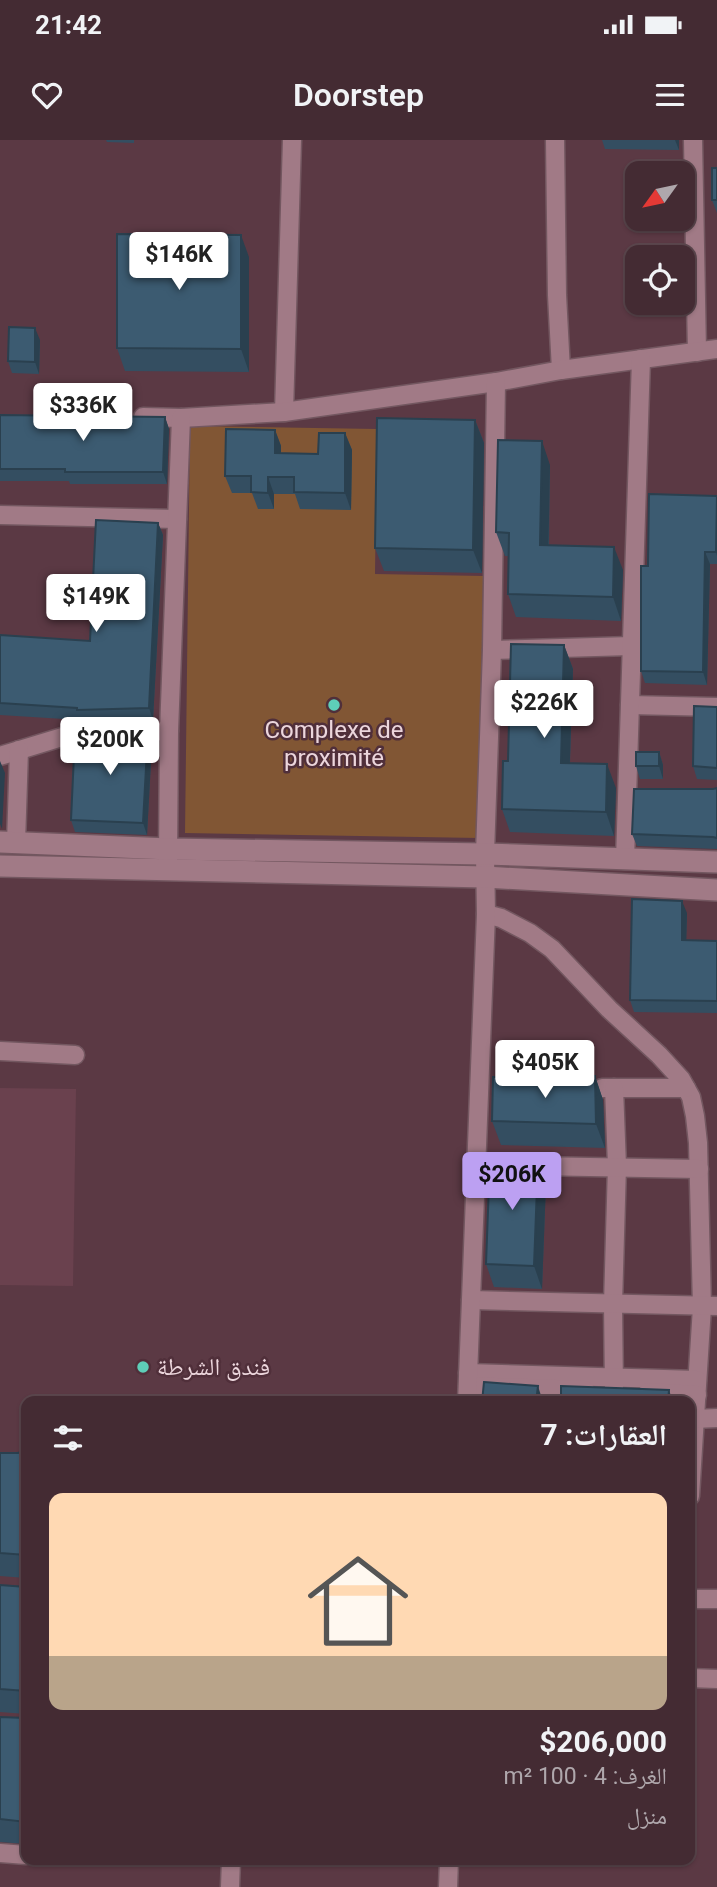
<!DOCTYPE html>
<html lang="ar">
<head>
<meta charset="utf-8">
<style>
  :root { --surface:#442b33; --page:#4b333b; --text:#f1f3f6; --muted:#afa7ac; --line:#5c474e; --accent:#bca0f2 }
  body { margin:0; font-family:Roboto,"Noto Naskh Arabic",sans-serif; background:var(--page); color:var(--text); direction:rtl; height:100vh; display:flex; flex-direction:column; font-size:26px; white-space:nowrap }
  * { box-sizing:border-box; margin:0 }
  p { font-size:23px; color:var(--muted) }
  .icon { flex:none; width:38px; height:38px; fill:none; stroke:currentColor; stroke-width:2; stroke-linecap:round; stroke-linejoin:round }
  .map { position:relative; flex:1; overflow:hidden; direction:ltr }
  .side { position:absolute; left:21px; top:1256px; width:674px; height:469px; display:flex; flex-direction:column; background:var(--surface); border-radius:14px; box-shadow:0 2px 5px #0004,0 0 0 2px var(--line); direction:rtl }
  .side>* { flex:none }
  .needle { width:46px; rotate:237deg }
  .controls { position:absolute; left:625px; top:21px; display:grid; gap:14px }
  .controls a { display:grid; place-items:center; width:70px; height:70px; border-radius:14px; background:var(--surface); box-shadow:0 2px 5px #0004,0 0 0 2px var(--line); font-size:35px }
  .price { position:absolute; translate:-50% -60px; padding:0 16px; border-radius:7px; background:#fff; color:#222; font-size:23px; line-height:46px; filter:drop-shadow(0 2px 4px #0008) }
  .price::after { content:''; position:absolute; left:50%; top:42px; width:21px; height:16px; margin-left:-10px; background:inherit; clip-path:polygon(0 0,100% 0,50% 100%) }
  .price.on { background:var(--accent); color:#111 }
  ul { padding:0; list-style:none }
  li { display:grid; align-content:center; gap:14px; height:371px; padding:0 28px }
  li span { display:grid; place-items:center; height:217px; border-radius:14px; color:#555 }
  li>.icon { margin-inline-start:auto }
  span .icon { width:126px; height:126px; fill:#fffc; stroke-width:1 }
  li b { font-size:30px }
  h2 { display:flex; justify-content:space-between; align-items:center; height:84px; padding:0 28px; font-size:30px }
  .status { display:flex; justify-content:space-between; align-items:center; height:49px; padding:0 35px; background:var(--surface); direction:ltr }
  .status svg { height:19px; fill:currentColor }
  header { display:flex; justify-content:space-between; align-items:center; height:91px; padding:0 28px; background:var(--surface); font-size:32px; font-weight:600 }
  .map>svg:first-child { display:block }
  .built { fill:#6a414e }
  .green { fill:#815634 }
  .lines { fill:none; stroke-linecap:round; stroke-linejoin:round }
  .street-casing { stroke:#735760; stroke-width:21 }
  .secondary-casing { stroke:#735760; stroke-width:24 }
  .street { stroke:#a17a86; stroke-width:18 }
  .secondary { stroke:#a17a86; stroke-width:21 }
  .wall { fill:#344e61 }
  .shaded-wall { fill:#2a404f }
  .building { fill:#3c5b71; stroke:#2a404f; stroke-width:2 }
  .poi-dot { fill:#5eceb8; stroke:#502f3a; stroke-width:2.5 }
  .labels { text-anchor:middle; stroke-width:5; stroke-linejoin:round; paint-order:stroke }
  .poi-label { font-size:24px; fill:#ecd6dc; stroke:#502f3a }
</style>
</head>
<body>
<div class="status"><b>21:42</b><svg viewBox="0 0 49 12"><path d="M0 12V9h3v3zM5 12V6h3v6zM10 12V3h3v9zM15 12V0h3v12zM26 1h20v11H26zM47 4h2v5h-2z"/></svg></div>
<header><svg class="icon" aria-label="menu" viewBox="0 0 24 24"><path d="M4 6h16M4 12h16M4 18h16"/></svg>Doorstep<svg class="icon" aria-label="heart" viewBox="0 0 24 24"><path d="M12 20l-8-8c-3-5 5-10 8-4 3-6 11-1 8 4z"/></svg></header>
<div class="map">
<svg width="717" height="1747" viewBox="0 0 717 1747">
  <rect width="100%" height="100%" fill="#5b3944"/>
  <!-- built -->
  <path class="built" d="M0,948L76,949L73,1146L0,1145Z"/>
  <!-- green -->
  <path class="green" d="M190,286L377,289L375,434L483,436L479,698L185,693Z"/>
  <g class="lines">
    <!-- street casing -->
    <g class="street-casing">
      <g id="street">
        <path d="M555,0L557,155L561,230"/>
        <path d="M693,0L697,212"/>
        <path d="M284,272L292,0"/>
        <path d="M143,277L181,278L284,272L496,242L561,230L717,209"/>
        <path d="M0,375L177,379"/>
        <path d="M492,510L631,506"/>
        <path d="M630,565L717,567"/>
        <path d="M0,616L72,594L169,591"/>
        <path d="M16,703L19,610"/>
        <path d="M168,720L169,591L181,278"/>
        <path d="M625,720L641,219"/>
        <path d="M486,774L501,778L530,793L552,809L609,869L659,915L681,939L691,957L695,976L698,1003L702,1167L690,1356"/>
        <path d="M0,911L75,915"/>
        <path d="M602,948H686"/>
        <path d="M614,948L617,1026L613,1164L614,1251"/>
        <path d="M476,1025L699,1029"/>
        <path d="M471,1160L717,1166"/>
        <path d="M468,1233L697,1240"/>
        <path d="M468,1246L585,1250"/>
        <path d="M648,1252L697,1255"/>
        <path d="M467,1262L486,774L485,714L492,510L496,242"/>
        <path d="M694,1279L717,1278"/>
        <path d="M690,1459H717"/>
        <path d="M690,1538L717,1539"/>
        <path d="M0,1713L26,1715"/>
        <path d="M230,1747L231,1720"/>
        <path d="M448,1747L449,1720"/>
      </g>
    </g>
    <!-- secondary casing -->
    <g class="secondary-casing">
      <g id="secondary">
        <path d="M0,702L169,709L485,714L717,722"/>
        <path d="M0,726L485,737L717,750"/>
      </g>
    </g>
    <!-- street -->
    <use href="#street" class="street"/>
    <!-- secondary -->
    <use href="#secondary" class="secondary"/>
  </g>
  <!-- wall -->
  <g class="wall">
    <path d="M106,0H134V3L107,2Z"/>
    <path d="M602,0H679V10L605,9Z"/>
    <path d="M717,28V73L712,60Z"/>
    <path d="M249,117V232L125,231L117,208Z"/>
    <path d="M40,200L39,234L12,233L8,221Z"/>
    <path d="M0,275L165,277L169,289L167,344H70L69,341H0Z"/>
    <path d="M475,280L484,303L482,433L384,431L375,408Z"/>
    <path d="M275,290L281,306V313L318,314L345,293L352,310L351,370L300,369L295,354H274V369H258L252,353H232L225,336Z"/>
    <path d="M550,325L549,405L623,430L621,481L516,477L508,454L509,416H505L496,392Z"/>
    <path d="M717,357V424H710L707,545L645,543L641,531L648,426Z"/>
    <path d="M158,383L163,395L153,580L81,582L80,580L0,575V495L90,501Z"/>
    <path d="M564,505L573,529L570,623L616,648L614,696L510,692L502,669L508,621Z"/>
    <path d="M717,567V640L697,639L693,626Z"/>
    <path d="M152,603L147,695L75,692L71,680Z"/>
    <path d="M659,612L663,625V639H640L636,626Z"/>
    <path d="M717,648V709L637,706L632,694L713,649Z"/>
    <path d="M687,773L686,800L717,801V873L634,872L630,860Z"/>
    <path d="M595,936L603,960L605,1008L501,1005L492,981Z"/>
    <path d="M546,1043L542,1149L494,1147L486,1124Z"/>
    <path d="M26,1311V1438L0,1436V1313H18Z"/>
    <path d="M0,1445L26,1447V1574L0,1572Z"/>
    <path d="M0,1577L26,1578V1704L0,1702Z"/>
  </g>
  <!-- shaded-wall -->
  <g class="shaded-wall">
    <path d="M675,0H679V10Z"/>
    <path d="M241,95L249,117V232L241,209Z"/>
    <path d="M35,188L40,200L39,234L35,222Z"/>
    <path d="M165,277L169,289L167,344L163,332Z"/>
    <path d="M475,280L484,303L482,433L473,410Z"/>
    <path d="M275,290L281,306V330L275,313Z"/>
    <path d="M345,293L352,310L351,370L345,353Z"/>
    <path d="M542,301L550,325L548,428L540,405Z"/>
    <path d="M268,337L274,354V369L268,353Z"/>
    <path d="M717,357V416L716,412Z"/>
    <path d="M158,383L163,395L153,580L149,568Z"/>
    <path d="M614,407L623,430L621,481L613,457Z"/>
    <path d="M705,412L710,424L707,545L703,532Z"/>
    <path d="M564,505L573,529L569,646L561,623Z"/>
    <path d="M148,591L152,603L147,695L143,683Z"/>
    <path d="M659,612L663,625V639L659,626Z"/>
    <path d="M0,621L5,633L2,689L0,684Z"/>
    <path d="M607,624L616,648L614,696L606,672Z"/>
    <path d="M682,761L687,773L686,812L682,800Z"/>
    <path d="M595,936L603,960L605,1008L596,984Z"/>
    <path d="M538,1020L546,1043L542,1149L534,1126Z"/>
    <path d="M538,1246L543,1262H536Z"/>
    <path d="M669,1250L673,1262H668Z"/>
  </g>
  <!-- building -->
  <g class="building">
    <rect x="712" y="28" width="5" height="32"/>
    <path d="M117,94L241,95V209L117,208Z"/>
    <path d="M9,187L35,188V222L8,221Z"/>
    <path d="M0,275L165,277L163,332H65V329H0Z"/>
    <path d="M377,278L475,280L473,410L375,408Z"/>
    <path d="M226,289L275,290V313L318,314L319,293H345V353L294,352V337H268V353L251,352V336H225Z"/>
    <path d="M498,300L542,301L540,405L614,407L613,457L508,454L509,393L496,392Z"/>
    <path d="M649,354L717,356L716,412H705L703,532L641,531V426H648Z"/>
    <path d="M96,380L158,383L149,568L77,570V568L0,563V495L90,501Z"/>
    <path d="M511,504L564,505L561,623L607,624L606,672L502,669L503,621H508Z"/>
    <path d="M694,566L717,567V628L693,626Z"/>
    <path d="M148,591L143,683L71,680L75,593Z"/>
    <rect x="636" y="612" width="23" height="14"/>
    <path d="M717,648V698L713,697L632,694L634,649H713Z"/>
    <path d="M632,759L682,761V800L717,801V861L630,860Z"/>
    <path d="M595,936L596,984L492,981L493,937Z"/>
    <path d="M490,1018L538,1020L534,1126L486,1124Z"/>
    <path d="M484,1242L538,1246L536,1262H482Z"/>
    <path d="M561,1246L669,1250L668,1262H561Z"/>
    <path d="M24,1311H26V1415L0,1413V1313H18Z"/>
    <path d="M0,1445L26,1447V1551L0,1549Z"/>
    <path d="M0,1577L26,1578V1682L0,1679Z"/>
  </g>
  <!-- markers -->
  <g class="poi-dot">
    <circle cx="334" cy="565" r="7"/>
    <circle cx="143" cy="1227" r="7"/>
  </g>
  <g class="labels">
    <!-- poi labels -->
    <g class="poi-label">
      <text x="334" y="598">Complexe de<tspan x="334" dy="28">proximité</tspan></text>
      <text x="157" y="1235" text-anchor="start">فندق الشرطة</text>
    </g>
  </g>
</svg>
<div class="controls">
<a><svg class="needle" viewBox="-14 -14 28 28"><path d="M0-13l5 13h-10z" fill="#e53935"/><path d="M0 13l5-13h-10z" fill="#afa7ac"/></svg></a>
<a><svg class="icon" aria-label="locate" viewBox="0 0 24 24"><circle cx="12" cy="12" r="6"/><path d="M12 2v4M12 18v4M2 12h4M18 12h4"/></svg></a>
</div>
<b class="price" style="left:179px;top:152px">$146K</b>
<b class="price" style="left:83px;top:303px">$336K</b>
<b class="price" style="left:96px;top:494px">$149K</b>
<b class="price" style="left:544px;top:600px">$226K</b>
<b class="price" style="left:110px;top:637px">$200K</b>
<b class="price" style="left:545px;top:960px">$405K</b>
<b class="price on" style="left:512px;top:1072px">$206K</b>
<section class="side">
<h2>العقارات: 7<svg class="icon" aria-label="filters" viewBox="0 0 24 24"><path d="M4 7h16M4 17h16"/><circle cx="9" cy="7" r="2"/><circle cx="15" cy="17" r="2"/></svg></h2>
<ul>
<li><span style="background:linear-gradient(#ffd9b3 75%,#b9a48a 0)"><svg class="icon" aria-label="home" viewBox="0 0 24 24"><path d="M3 11l9-7 9 7M6 9v11h12V9"/></svg></span><div><b>$206,000</b><p>الغرف: 4 · 100 m²</p><p>منزل</p></div></li>
</ul>
</section>
</div>
</body>
</html>
